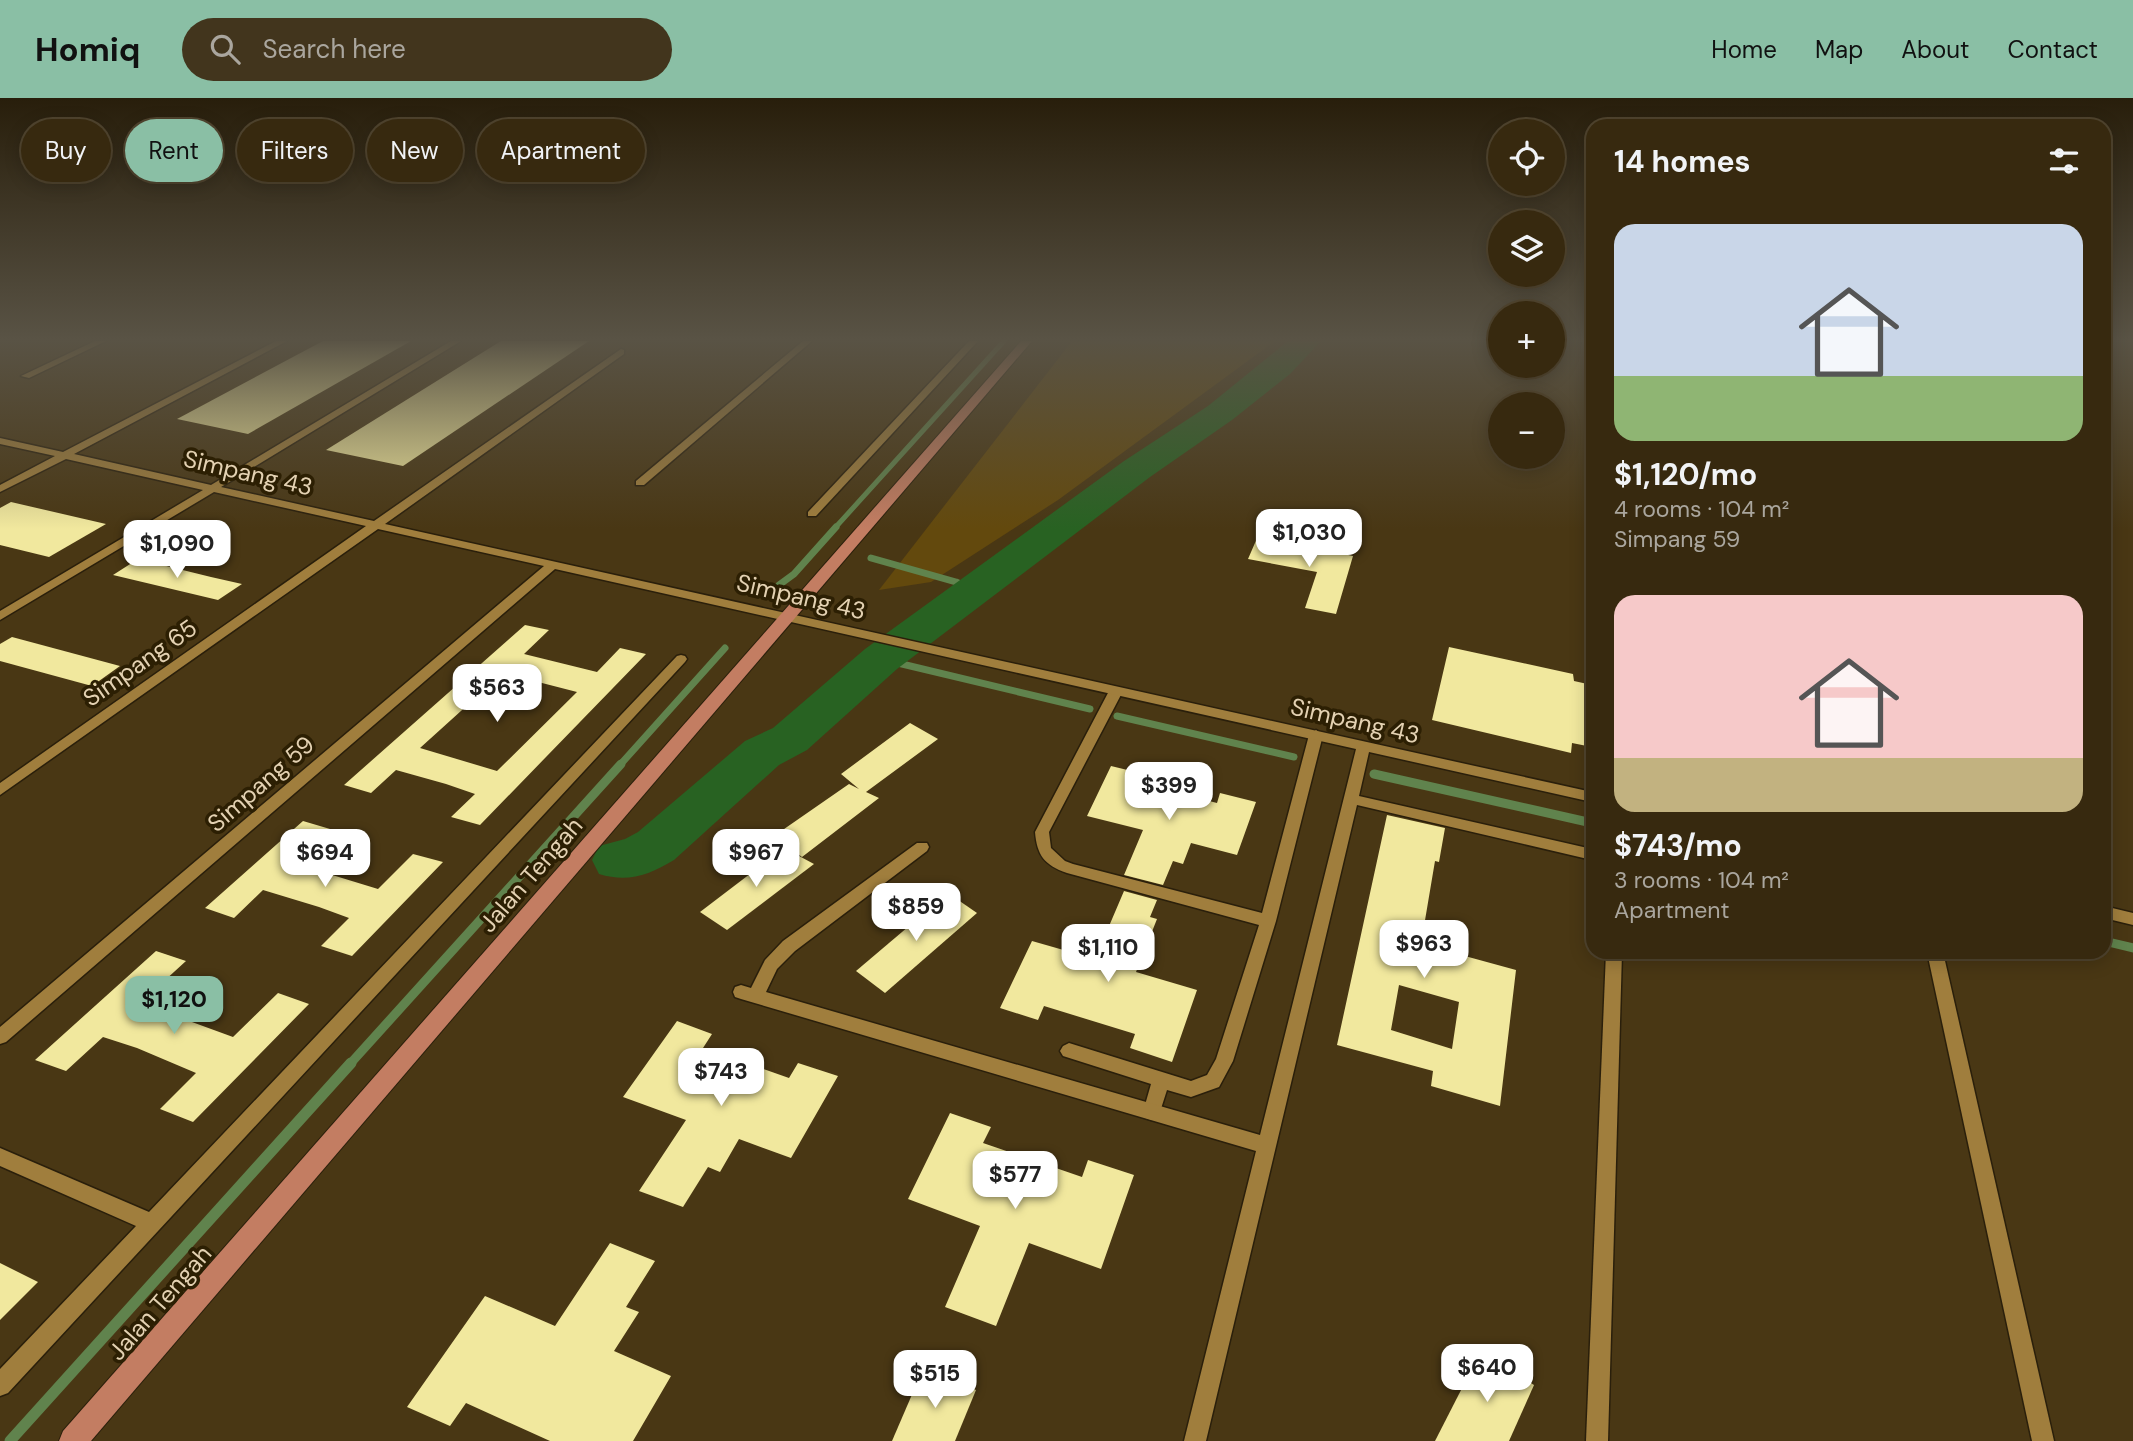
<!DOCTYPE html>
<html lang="en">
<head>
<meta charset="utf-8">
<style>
  :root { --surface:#37290f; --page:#42351d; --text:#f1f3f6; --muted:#aaa69e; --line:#51452f; --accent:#8abfa5 }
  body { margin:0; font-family:"DM Sans",sans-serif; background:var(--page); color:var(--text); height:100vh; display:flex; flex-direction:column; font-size:26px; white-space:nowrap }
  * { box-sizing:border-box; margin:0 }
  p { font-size:23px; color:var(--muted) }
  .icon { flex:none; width:38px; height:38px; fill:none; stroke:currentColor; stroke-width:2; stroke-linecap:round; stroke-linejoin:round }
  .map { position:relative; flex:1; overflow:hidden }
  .drawer { position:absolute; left:1586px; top:21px; width:525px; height:840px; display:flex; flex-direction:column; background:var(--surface); border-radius:21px; box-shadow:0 4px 18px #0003,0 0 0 2px var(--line) }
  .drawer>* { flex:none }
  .top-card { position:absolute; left:21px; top:21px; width:665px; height:63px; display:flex; gap:14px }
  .fabs { position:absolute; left:1488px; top:21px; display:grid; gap:14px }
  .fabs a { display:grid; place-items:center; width:77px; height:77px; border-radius:50%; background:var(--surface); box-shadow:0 4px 18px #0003,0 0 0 2px var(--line); font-size:35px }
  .price { position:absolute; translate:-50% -60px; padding:0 16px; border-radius:14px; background:#fff; color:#222; font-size:23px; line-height:46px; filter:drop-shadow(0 2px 4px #0008) }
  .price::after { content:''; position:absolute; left:50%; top:42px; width:21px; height:16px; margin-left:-10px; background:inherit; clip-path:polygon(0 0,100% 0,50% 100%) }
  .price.active { background:var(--accent); color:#111 }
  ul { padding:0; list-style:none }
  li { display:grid; align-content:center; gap:14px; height:371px; padding:0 28px }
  li span { display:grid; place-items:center; height:217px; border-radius:21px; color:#555 }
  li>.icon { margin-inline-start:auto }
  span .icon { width:126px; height:126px; fill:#fffc; stroke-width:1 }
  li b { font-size:30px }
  h2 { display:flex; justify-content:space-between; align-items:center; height:84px; padding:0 28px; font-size:30px }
  .chip { padding:0 24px; border-radius:32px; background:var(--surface); box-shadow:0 4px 18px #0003,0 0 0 2px var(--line); font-size:24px; line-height:63px }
  .chip.active { background:var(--accent); color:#111 }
  header { display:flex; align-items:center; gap:42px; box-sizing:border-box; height:98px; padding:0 35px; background:var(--accent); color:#111 }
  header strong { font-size:33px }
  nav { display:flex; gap:38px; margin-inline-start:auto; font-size:24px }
  .search { width:490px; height:63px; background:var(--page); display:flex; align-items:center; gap:18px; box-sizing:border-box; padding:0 24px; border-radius:38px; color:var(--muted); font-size:26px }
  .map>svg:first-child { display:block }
  .green { fill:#63490d }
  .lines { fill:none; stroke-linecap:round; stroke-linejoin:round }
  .stream-far3 { stroke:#60834d; stroke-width:5 }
  .stream-far2 { stroke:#60834d; stroke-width:7 }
  .stream-far1 { stroke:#60834d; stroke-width:9 }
  .stream { stroke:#60834d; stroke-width:11 }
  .river { fill:#286222; fill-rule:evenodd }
  .building { fill:#f1e89e; fill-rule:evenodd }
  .lane-casing { stroke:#2a1f0b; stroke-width:3 }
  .street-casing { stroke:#2a1f0b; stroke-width:3 }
  .primary-casing { stroke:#2a1f0b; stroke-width:2 }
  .lane { fill:#a07e3d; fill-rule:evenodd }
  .street { fill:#a07e3d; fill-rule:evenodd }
  .primary { fill:#c37d62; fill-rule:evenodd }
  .labels { text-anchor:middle; stroke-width:7; stroke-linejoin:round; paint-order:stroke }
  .street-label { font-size:24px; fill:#e3d1b2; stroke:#2c1f03 }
</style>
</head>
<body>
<header>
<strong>Homiq</strong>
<div class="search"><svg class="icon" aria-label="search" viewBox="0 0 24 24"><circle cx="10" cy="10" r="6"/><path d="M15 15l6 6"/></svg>Search here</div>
<nav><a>Home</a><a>Map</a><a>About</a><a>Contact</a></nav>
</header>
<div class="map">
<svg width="2133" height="1343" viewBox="0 0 2133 1343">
  <rect width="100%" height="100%" fill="#493714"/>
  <!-- green -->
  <path class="green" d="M1072,243H1275L1058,402L931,484L879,492Z"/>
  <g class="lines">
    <!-- stream-far3 -->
    <path class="stream-far3" d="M834,431L1004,243"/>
    <!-- stream-far2 -->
    <g class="stream-far2">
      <path d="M871,460L956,484L974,493"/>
      <path d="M779,487L794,476L836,429"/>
      <path d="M881,561L1090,611"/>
      <path d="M1117,618L1294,659"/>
      <path d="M619,668L725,550"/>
    </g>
    <!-- stream-far1 -->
    <g class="stream-far1">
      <path d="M1374,676L1592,725"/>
      <path d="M2104,843L2133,850"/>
      <path d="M350,966L621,666"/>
    </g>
    <!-- stream -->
    <path class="stream" d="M10,1343L351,965"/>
    <!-- river -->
    <path class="river" d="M1288,243H1321L1290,276L1232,322L1150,379L897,571L807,652L779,667L674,762C649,777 628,785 599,776L592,762L599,748L625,741L638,734L745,643L773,630L865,551L1124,363L1208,308Z"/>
  </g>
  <!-- building -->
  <g class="building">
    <path d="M323,243H411L248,336L177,321Z"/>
    <path d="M501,243H589L403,368L326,352Z"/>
    <path d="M11,404L106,426L49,459L0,447V410Z"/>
    <path d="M1258,438L1353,458L1336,516L1305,510L1317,474L1248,461Z"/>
    <path d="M138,461L211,479L242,486L218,502L113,477Z"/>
    <path d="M525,527L549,532L524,556L597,574L620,550L646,556L480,727L451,719L475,696L446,686L396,672L371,695L344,687ZM503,575L577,594L497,673L420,650Z"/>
    <path d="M12,539L120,568L92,588L0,563V546Z"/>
    <path d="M1449,549L1573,576L1574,583L1592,587V649L1572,645L1571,655L1432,622Z"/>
    <path d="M910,625L938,641L866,694L879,700L802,759L774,738L849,686L859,691L841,676Z"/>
    <path d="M1111,668L1144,676L1139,685L1217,705L1220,695L1256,704L1237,757L1191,745L1183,766L1173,763L1163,787L1124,777L1143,732L1087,718Z"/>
    <path d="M1387,717L1445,730L1439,764L1435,763L1421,846L1516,872L1500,1008L1431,988L1433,973L1337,947ZM1399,887L1459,904L1452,951L1391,932Z"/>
    <path d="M303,723L330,731L293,765L378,791L413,756L443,764L352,858L321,848L349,820L319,809L263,792L234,820L205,810Z"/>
    <path d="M784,750L814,766L727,832L700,814Z"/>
    <path d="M1124,793L1157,802L1150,819L1157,821L1136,874L1197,892L1172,964L1130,950L1135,936L1044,908L1038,922L1000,910L1032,843L1095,861Z"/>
    <path d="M948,795L977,815L885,895L856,873Z"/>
    <path d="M156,853L186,863L140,905L233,939L278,895L309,906L193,1024L160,1011L196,975L137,950L103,939L66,973L35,962Z"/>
    <path d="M677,923L712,936L703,950L789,980L798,965L838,978L791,1060L739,1041L720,1074L708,1069L683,1109L639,1093L686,1022L623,999Z"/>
    <path d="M950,1015L991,1029L983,1045L1082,1079L1088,1062L1134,1077L1101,1171L1029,1145L996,1228L945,1209L980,1128L908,1101Z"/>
    <path d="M610,1145L655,1163L626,1209L639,1214L614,1253L671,1278L633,1343H550L466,1305L450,1328L407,1309L485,1198L555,1228Z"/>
    <path d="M0,1165L38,1184L0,1222Z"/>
    <path d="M1481,1253L1534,1287L1509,1343H1435Z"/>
    <path d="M923,1271L976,1292L955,1343H892Z"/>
  </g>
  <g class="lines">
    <!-- lane casing -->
    <g class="lane-casing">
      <path id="lane" d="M1116,589L1123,593L1049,734L1051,750L1065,763L1073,766L1262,815L1309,637L1316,632L1323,637L1276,823L1233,963L1219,989L1191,999L1167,992L1158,1020L1152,1022L1146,1020L1143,1014L1151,986L1063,958L1060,953L1063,948L1069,945L1191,983L1207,977L1216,961L1259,827L1067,775C1044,767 1037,757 1035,734L1109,593Z"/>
    </g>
    <!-- street casing -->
    <g class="street-casing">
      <g id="street">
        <path d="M95,243H106L29,280L21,278Z"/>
        <path d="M276,243H287L74,356L211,387L451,243H461L221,389L374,423L621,251L624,252V256L385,426L1592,694V704L1369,654L1359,698L1592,751V762L1357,707L1206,1343H1184L1256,1053L741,901L735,899L733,894L735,889L741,887L751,890L765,862L783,843L917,745H927L929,749L927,753L795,853L777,871L766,894L1260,1037L1356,651L555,471L6,944L0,946V929L544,468L378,431L0,697V685L366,428L214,394L0,522V513L203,392L66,361L0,394V387L55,358L0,346V340L63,354Z"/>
        <path d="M803,243H812L644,387H636V383Z"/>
        <path d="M969,243H978L816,418H808V414Z"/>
        <path d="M681,557L685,558L687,561L685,564L8,1295L0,1298V1271L136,1128L0,1068V1050L149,1114L677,558Z"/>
        <path d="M2104,808L2133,815V827L2104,820Z"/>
        <path d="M1606,854H1622L1608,1343H1586Z"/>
        <path d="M1927,854H1943L2054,1343H2032Z"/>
      </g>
    </g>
    <!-- primary casing -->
    <g class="primary-casing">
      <path id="primary" d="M1021,243H1032L91,1343H59L63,1333Z"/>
    </g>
    <!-- lane -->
    <use href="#lane" class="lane"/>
    <!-- street -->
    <use href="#street" class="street"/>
    <!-- primary -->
    <use href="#primary" class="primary"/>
  </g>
  <!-- sky -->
  <linearGradient id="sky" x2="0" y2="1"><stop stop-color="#281e0b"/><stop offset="0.56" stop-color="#595345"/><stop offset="1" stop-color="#595345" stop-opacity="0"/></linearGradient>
  <rect width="2133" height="431" fill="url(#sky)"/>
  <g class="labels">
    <!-- street labels -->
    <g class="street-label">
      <text transform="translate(248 375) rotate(13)" y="8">Simpang 43</text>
      <text transform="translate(801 499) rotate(13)" y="8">Simpang 43</text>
      <text transform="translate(140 565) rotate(-35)" y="8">Simpang 65</text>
      <text transform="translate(1355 623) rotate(13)" y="8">Simpang 43</text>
      <text transform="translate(261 686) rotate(-41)" y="8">Simpang 59</text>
      <text transform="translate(531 777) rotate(-49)" y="8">Jalan Tengah</text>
      <text transform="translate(160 1205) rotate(-49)" y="8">Jalan Tengah</text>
    </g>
  </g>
</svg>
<div class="fabs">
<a><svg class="icon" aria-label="locate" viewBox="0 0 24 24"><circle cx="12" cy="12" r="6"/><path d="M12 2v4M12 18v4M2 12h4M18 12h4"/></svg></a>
<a><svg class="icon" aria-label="layers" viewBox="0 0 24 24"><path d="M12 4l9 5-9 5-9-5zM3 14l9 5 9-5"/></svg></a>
<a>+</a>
<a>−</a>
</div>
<b class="price" style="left:1309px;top:471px">$1,030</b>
<b class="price" style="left:177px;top:482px">$1,090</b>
<b class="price" style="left:497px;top:626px">$563</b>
<b class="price" style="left:1169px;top:724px">$399</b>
<b class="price" style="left:325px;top:791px">$694</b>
<b class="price" style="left:756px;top:791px">$967</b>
<b class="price" style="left:916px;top:845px">$859</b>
<b class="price" style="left:1424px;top:882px">$963</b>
<b class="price" style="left:1108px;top:886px">$1,110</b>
<b class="price active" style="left:174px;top:938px">$1,120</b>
<b class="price" style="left:721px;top:1010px">$743</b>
<b class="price" style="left:1015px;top:1113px">$577</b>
<b class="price" style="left:1487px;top:1306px">$640</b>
<b class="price" style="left:935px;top:1312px">$515</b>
<div class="top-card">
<a class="chip">Buy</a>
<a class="chip active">Rent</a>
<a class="chip">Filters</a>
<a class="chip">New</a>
<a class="chip">Apartment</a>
</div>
<section class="drawer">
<h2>14 homes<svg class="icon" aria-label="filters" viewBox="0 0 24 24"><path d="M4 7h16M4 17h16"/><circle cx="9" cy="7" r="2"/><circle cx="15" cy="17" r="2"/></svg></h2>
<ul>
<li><span style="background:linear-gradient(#c9d6e8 70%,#8fb573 0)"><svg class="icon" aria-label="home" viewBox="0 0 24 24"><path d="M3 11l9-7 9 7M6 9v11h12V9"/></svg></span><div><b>$1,120/mo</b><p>4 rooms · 104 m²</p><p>Simpang 59</p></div></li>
<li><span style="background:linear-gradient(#f6c9c9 75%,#c2b280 0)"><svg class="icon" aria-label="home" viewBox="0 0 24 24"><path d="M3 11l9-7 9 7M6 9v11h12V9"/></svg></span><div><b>$743/mo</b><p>3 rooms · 104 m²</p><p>Apartment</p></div></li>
</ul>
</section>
</div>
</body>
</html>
